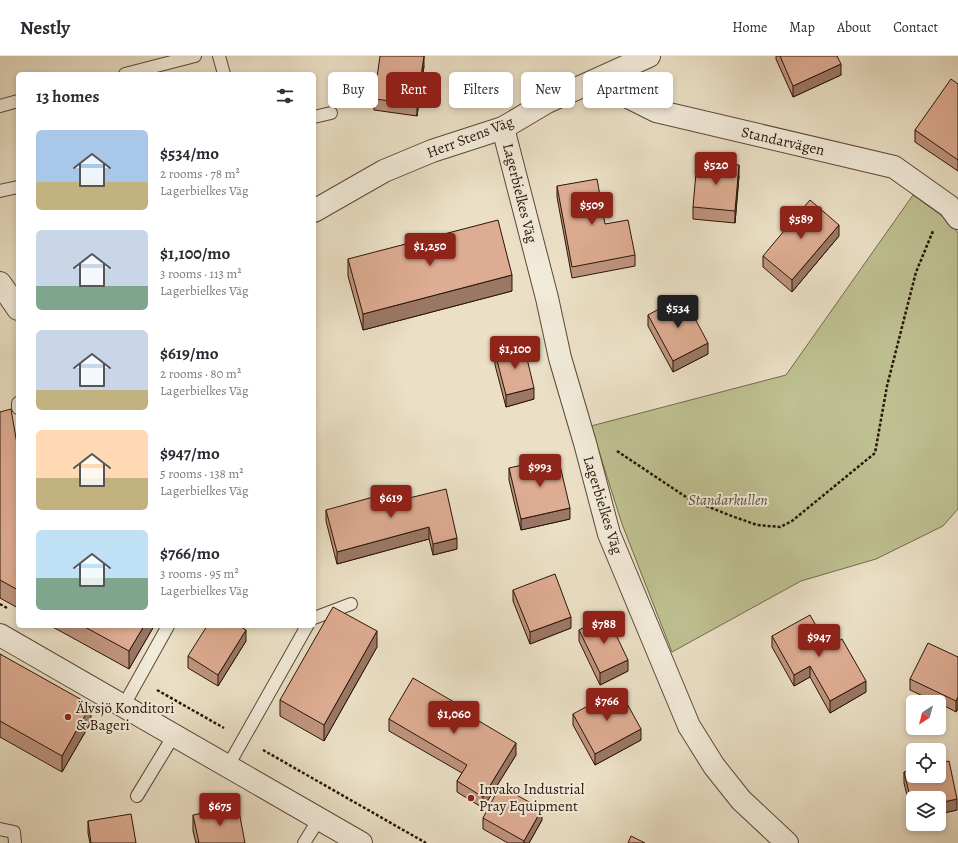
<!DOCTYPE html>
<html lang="en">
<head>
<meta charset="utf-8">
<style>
  :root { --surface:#fff; --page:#f2f2f3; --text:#2b2b33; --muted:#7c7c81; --line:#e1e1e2; --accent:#8f2418 }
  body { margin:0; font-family:Alegreya,serif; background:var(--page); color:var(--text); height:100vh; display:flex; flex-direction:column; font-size:15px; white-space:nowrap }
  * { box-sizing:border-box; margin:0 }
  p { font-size:13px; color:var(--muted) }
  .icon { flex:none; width:22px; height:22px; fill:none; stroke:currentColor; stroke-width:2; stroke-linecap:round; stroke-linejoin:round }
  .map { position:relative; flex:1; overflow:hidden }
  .side { position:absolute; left:16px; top:16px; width:300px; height:556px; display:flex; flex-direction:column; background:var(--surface); border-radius:6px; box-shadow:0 2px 6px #0003 }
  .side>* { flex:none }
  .banner { position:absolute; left:328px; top:16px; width:380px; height:36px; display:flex; gap:8px }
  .needle { width:26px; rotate:216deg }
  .controls { position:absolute; left:906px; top:639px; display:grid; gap:8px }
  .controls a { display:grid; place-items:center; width:40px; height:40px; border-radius:6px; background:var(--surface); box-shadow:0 2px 6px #0003; font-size:20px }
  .price { position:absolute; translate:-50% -34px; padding:0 9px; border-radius:4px; background:var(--accent); color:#fff; font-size:13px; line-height:26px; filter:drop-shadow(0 1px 2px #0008) }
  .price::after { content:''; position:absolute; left:50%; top:24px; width:12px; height:9px; margin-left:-6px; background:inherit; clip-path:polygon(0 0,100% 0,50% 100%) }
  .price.selected { background:#222; color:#fff }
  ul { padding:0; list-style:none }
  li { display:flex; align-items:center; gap:12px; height:100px; padding:0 20px }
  li span { display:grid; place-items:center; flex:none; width:112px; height:80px; border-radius:6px; color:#555 }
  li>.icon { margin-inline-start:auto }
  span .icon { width:48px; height:48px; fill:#fffc; stroke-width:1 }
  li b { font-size:17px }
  h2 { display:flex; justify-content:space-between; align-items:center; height:48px; padding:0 20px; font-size:17px }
  .chip { padding:0 14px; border-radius:6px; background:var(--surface); box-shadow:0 2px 6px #0003; font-size:14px; line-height:36px }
  .chip.selected { background:var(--accent); color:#fff }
  header { display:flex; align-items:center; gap:24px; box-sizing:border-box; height:56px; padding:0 20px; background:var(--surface); border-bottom:1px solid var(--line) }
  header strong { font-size:19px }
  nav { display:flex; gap:22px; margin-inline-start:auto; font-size:14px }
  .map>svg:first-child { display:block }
  .green { fill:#bec091; stroke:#746a4c }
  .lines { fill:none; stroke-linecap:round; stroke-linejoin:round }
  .lane-casing { stroke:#5b4838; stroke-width:14 }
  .street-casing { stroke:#5b4838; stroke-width:24 }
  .path { stroke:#2b1508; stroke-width:2.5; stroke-dasharray:3 2; stroke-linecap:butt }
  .lane { stroke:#f2ebda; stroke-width:12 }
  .street { stroke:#f2ebda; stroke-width:22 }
  .wall { fill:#bf947e; stroke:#2b1508 }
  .shaded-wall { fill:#9b7866; stroke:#2b1508 }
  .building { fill:#deac92; stroke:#2b1508 }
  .poi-dot { fill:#8f2418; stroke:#f2ebda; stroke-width:1.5 }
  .labels { text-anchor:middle; stroke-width:4; stroke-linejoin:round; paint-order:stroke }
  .street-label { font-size:15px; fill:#2b1508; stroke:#f2ebda }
  .park-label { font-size:15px; font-style:italic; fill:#5e5138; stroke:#f2ebda }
  .poi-label { font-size:15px; fill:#2b1508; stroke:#f2ebda; text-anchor:start }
</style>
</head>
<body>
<header>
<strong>Nestly</strong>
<nav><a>Home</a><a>Map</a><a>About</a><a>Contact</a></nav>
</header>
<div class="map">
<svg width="958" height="787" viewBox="0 0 958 787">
  <rect width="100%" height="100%" fill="#ebe0c6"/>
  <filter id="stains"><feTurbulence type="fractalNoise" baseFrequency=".005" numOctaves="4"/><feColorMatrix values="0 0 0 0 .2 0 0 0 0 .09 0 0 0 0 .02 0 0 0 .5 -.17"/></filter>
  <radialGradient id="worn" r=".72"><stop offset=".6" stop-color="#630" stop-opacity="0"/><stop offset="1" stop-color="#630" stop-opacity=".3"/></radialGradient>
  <!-- green -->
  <path class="green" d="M913,139L949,165L958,177V453L943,470L876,503L801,525L672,596L622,468L591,370L786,319Z"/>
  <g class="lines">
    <!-- lane casing -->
    <g class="lane-casing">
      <g id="lane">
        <path d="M219,0L224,18"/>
        <path d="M125,18L195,0"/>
        <path d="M0,50L18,45"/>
        <path d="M314,61L331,57"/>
        <path d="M0,135L18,131"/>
        <path d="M18,347V352"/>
        <path d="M314,562L351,548"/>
        <path d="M124,649L168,570"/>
        <path d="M228,710L307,570"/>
        <path d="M137,740L174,679"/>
        <path d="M0,773L14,776L15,787"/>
        <path d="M304,787L319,763"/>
      </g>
    </g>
    <!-- street casing -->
    <g class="street-casing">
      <g id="street">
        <path d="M596,25L656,55L894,111L949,150L958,162"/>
        <path d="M503,72L547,242L560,302L585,387L609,478L689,670L714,710L741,744L787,787"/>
        <path d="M314,155L384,115L432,95L503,72L547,46L649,0"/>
        <path d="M0,227L18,253"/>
        <path d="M0,579L361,787"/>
      </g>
    </g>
    <!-- path -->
    <g class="path">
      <path d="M617,395L689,443L729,459L757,469L780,471L792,465L875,397L887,330L916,216L933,175"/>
      <path d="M0,548L7,552"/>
      <path d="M157,634L224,672"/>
      <path d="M263,694L426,787"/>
    </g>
    <!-- lane -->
    <use href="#lane" class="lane"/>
    <!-- street -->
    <use href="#street" class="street"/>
  </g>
  <!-- wall -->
  <g class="wall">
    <path d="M776,0H837L841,19L793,41L776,3Z"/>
    <path d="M424,10L417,60L374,54V43Z"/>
    <path d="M958,28V115L915,86V74Z"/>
    <path d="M739,120L735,167L693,163V151Z"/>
    <path d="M557,130L605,168L635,199V210L572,222L557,141Z"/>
    <path d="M839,180L792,236L763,211V200Z"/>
    <path d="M348,203L512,235L363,274L348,220Z"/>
    <path d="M648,259L708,298L673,316L648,270Z"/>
    <path d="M495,297L534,343L506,351L495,309Z"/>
    <path d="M0,356L18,394V552L0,542Z"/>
    <path d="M509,412L570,463L521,474L509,424Z"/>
    <path d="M401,444L457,493L433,499L429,483L337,508L326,465V454Z"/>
    <path d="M513,534L571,572L530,588L513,545Z"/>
    <path d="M51,570H154L129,613Z"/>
    <path d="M579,574L628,615L600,629L579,585Z"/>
    <path d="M772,580L828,591L866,636L830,657L810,621L794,630L772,591Z"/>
    <path d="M246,585L218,630L188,612V600Z"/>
    <path d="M377,591L324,685L280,660V644Z"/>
    <path d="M0,598L91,666L62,716L0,681Z"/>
    <path d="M958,601V653L956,656L939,647V646H936L910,634V623Z"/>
    <path d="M454,650L516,699L483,752L457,736V725L462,717L389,675V663Z"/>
    <path d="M573,658L641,684L595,709L573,669Z"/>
    <path d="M904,716L957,754L939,758V742H913V764L904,727Z"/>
    <path d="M193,759L245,787H196L193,775Z"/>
    <path d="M483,762L542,764L529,787H508L483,773Z"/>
    <path d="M88,765L136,787H90L88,777Z"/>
  </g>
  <!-- shaded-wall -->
  <g class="shaded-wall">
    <path d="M424,0V10L417,60V48Z"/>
    <path d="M841,8V19L793,41V30Z"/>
    <path d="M739,109V120L735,167V155Z"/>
    <path d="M839,169V180L792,236V224Z"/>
    <path d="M512,219V235L363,274V258Z"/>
    <path d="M708,287V298L673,316V305Z"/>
    <path d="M534,332V343L506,351V339Z"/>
    <path d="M570,452V463L521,474V463Z"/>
    <path d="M429,471V483L337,508V496Z"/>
    <path d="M457,482V493L433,499V488Z"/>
    <path d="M571,561V572L530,588V576Z"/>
    <path d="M144,570H154L129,613V595Z"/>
    <path d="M246,574V585L218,630V619Z"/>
    <path d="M377,575V591L324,685V669Z"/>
    <path d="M628,604V615L600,629V617Z"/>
    <path d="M810,610V621L794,630V619Z"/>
    <path d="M866,625V636L830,657V645Z"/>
    <path d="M958,641V653L956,656V645Z"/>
    <path d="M91,649V666L62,716V700Z"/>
    <path d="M641,673V684L595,709V698Z"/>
    <path d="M516,687V699L483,752V741Z"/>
    <path d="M957,743V754L939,758V747Z"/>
    <path d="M542,753V764L529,787H524V785Z"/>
  </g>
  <!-- building -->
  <g class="building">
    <path d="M380,0H424L417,48L374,43Z"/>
    <path d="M780,0H837L841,8L793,30Z"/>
    <path d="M951,23L958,28V104L915,74Z"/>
    <path d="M697,105L739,109L735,155L693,151Z"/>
    <path d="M597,123L605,168L628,164L635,199L572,211L557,130Z"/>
    <path d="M810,144L839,169L792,224L763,200Z"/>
    <path d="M498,164L512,219L363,258L348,203Z"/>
    <path d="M683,240L708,287L673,305L648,259Z"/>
    <path d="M524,290L534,332L506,339L495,297Z"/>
    <path d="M11,353L18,394V534L0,524V356Z"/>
    <path d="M558,401L570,452L521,463L509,412Z"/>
    <path d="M446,433L457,482L433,488L429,471L337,496L326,454L399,434L401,444Z"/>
    <path d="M555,518L571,561L530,576L513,534Z"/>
    <path d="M333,551L377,575L324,669L280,644Z"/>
    <path d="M810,559L828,591L842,583L866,625L830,645L810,610L794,619L772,580Z"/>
    <path d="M607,560L628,604L600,617L579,574Z"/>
    <path d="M83,570H144L129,595Z"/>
    <path d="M207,570H239L246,574L218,619L188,600Z"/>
    <path d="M928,587L958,601V641L956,645L910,623Z"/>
    <path d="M0,598L91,649L62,700L0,665Z"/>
    <path d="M413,622L454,646L452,649L516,687L483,741L457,725L467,709L389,663Z"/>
    <path d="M619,633L641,673L595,698L573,658Z"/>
    <path d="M949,705L957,743L939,747V742H913V753L904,716L913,714V720H939V708Z"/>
    <path d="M500,730L542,753L524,785L483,762Z"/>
    <path d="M238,750L245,787H199L193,759Z"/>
    <path d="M131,758L136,787H91L88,765Z"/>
    <path d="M631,780L645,787H628Z"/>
  </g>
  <!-- markers -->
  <g class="poi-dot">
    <circle cx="68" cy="661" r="4"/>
    <circle cx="471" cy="742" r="4"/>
  </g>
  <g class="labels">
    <!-- street labels -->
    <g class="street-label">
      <text transform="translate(470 81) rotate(-21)" y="5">Herr Stens Väg</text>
      <text transform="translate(783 85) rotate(13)" y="5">Standarvägen</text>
      <text transform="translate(520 137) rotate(76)" y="5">Lagerbielkes Väg</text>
      <text transform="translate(603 449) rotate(73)" y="5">Lagerbielkes Väg</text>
    </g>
    <!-- park labels -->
    <g class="park-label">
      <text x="728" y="449">Standarkullen</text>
    </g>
    <!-- poi labels -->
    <g class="poi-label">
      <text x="76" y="657">Älvsjö Konditori<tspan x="76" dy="17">&amp; Bageri</tspan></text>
      <text x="479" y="738">Invako Industrial<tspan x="479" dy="17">Pray Equipment</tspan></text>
    </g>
  </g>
  <rect width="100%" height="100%" filter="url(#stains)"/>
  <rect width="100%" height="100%" fill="url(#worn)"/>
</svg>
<div class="controls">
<a><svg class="needle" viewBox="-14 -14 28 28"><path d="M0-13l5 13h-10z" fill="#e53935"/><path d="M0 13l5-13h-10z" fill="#7c7c81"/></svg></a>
<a><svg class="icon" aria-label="locate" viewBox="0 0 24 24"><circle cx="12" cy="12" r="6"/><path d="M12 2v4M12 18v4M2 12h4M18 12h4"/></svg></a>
<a><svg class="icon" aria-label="layers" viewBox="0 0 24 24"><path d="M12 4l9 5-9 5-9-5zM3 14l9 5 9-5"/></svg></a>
</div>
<b class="price" style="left:716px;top:130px">$520</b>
<b class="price" style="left:592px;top:170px">$509</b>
<b class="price" style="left:801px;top:184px">$589</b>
<b class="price" style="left:430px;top:211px">$1,250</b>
<b class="price selected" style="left:678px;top:273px">$534</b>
<b class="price" style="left:515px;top:314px">$1,100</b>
<b class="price" style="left:540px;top:432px">$993</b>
<b class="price" style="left:391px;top:463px">$619</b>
<b class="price" style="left:604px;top:589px">$788</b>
<b class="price" style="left:819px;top:602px">$947</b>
<b class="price" style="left:607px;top:666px">$766</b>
<b class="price" style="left:454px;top:679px">$1,060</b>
<b class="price" style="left:220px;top:771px">$675</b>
<div class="banner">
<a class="chip">Buy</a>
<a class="chip selected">Rent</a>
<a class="chip">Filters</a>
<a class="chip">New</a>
<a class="chip">Apartment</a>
</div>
<section class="side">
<h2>13 homes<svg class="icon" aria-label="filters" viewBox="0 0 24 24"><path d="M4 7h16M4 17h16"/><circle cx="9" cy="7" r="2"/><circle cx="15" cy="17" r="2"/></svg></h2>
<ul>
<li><span style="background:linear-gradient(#a9c7e8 65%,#c2b280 0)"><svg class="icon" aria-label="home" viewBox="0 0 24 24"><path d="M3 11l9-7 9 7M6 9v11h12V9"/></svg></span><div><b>$534/mo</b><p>2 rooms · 78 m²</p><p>Lagerbielkes Väg</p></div></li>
<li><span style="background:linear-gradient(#c9d6e8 70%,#7fa58c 0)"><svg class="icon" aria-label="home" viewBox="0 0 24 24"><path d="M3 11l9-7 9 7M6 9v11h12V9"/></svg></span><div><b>$1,100/mo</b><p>3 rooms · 113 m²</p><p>Lagerbielkes Väg</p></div></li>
<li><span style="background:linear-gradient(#c9d6e8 75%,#c2b280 0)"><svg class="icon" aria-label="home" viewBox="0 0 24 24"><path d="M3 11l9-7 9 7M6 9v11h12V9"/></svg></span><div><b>$619/mo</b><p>2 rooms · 80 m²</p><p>Lagerbielkes Väg</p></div></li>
<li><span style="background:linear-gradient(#ffd9b3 60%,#c2b280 0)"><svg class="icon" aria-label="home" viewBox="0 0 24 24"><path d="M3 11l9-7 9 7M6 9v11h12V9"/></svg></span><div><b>$947/mo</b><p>5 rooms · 138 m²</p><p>Lagerbielkes Väg</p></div></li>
<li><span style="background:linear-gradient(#bfe0f5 60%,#7fa58c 0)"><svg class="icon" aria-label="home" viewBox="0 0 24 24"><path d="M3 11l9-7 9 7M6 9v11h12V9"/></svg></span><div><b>$766/mo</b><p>3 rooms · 95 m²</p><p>Lagerbielkes Väg</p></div></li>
</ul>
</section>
</div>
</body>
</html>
